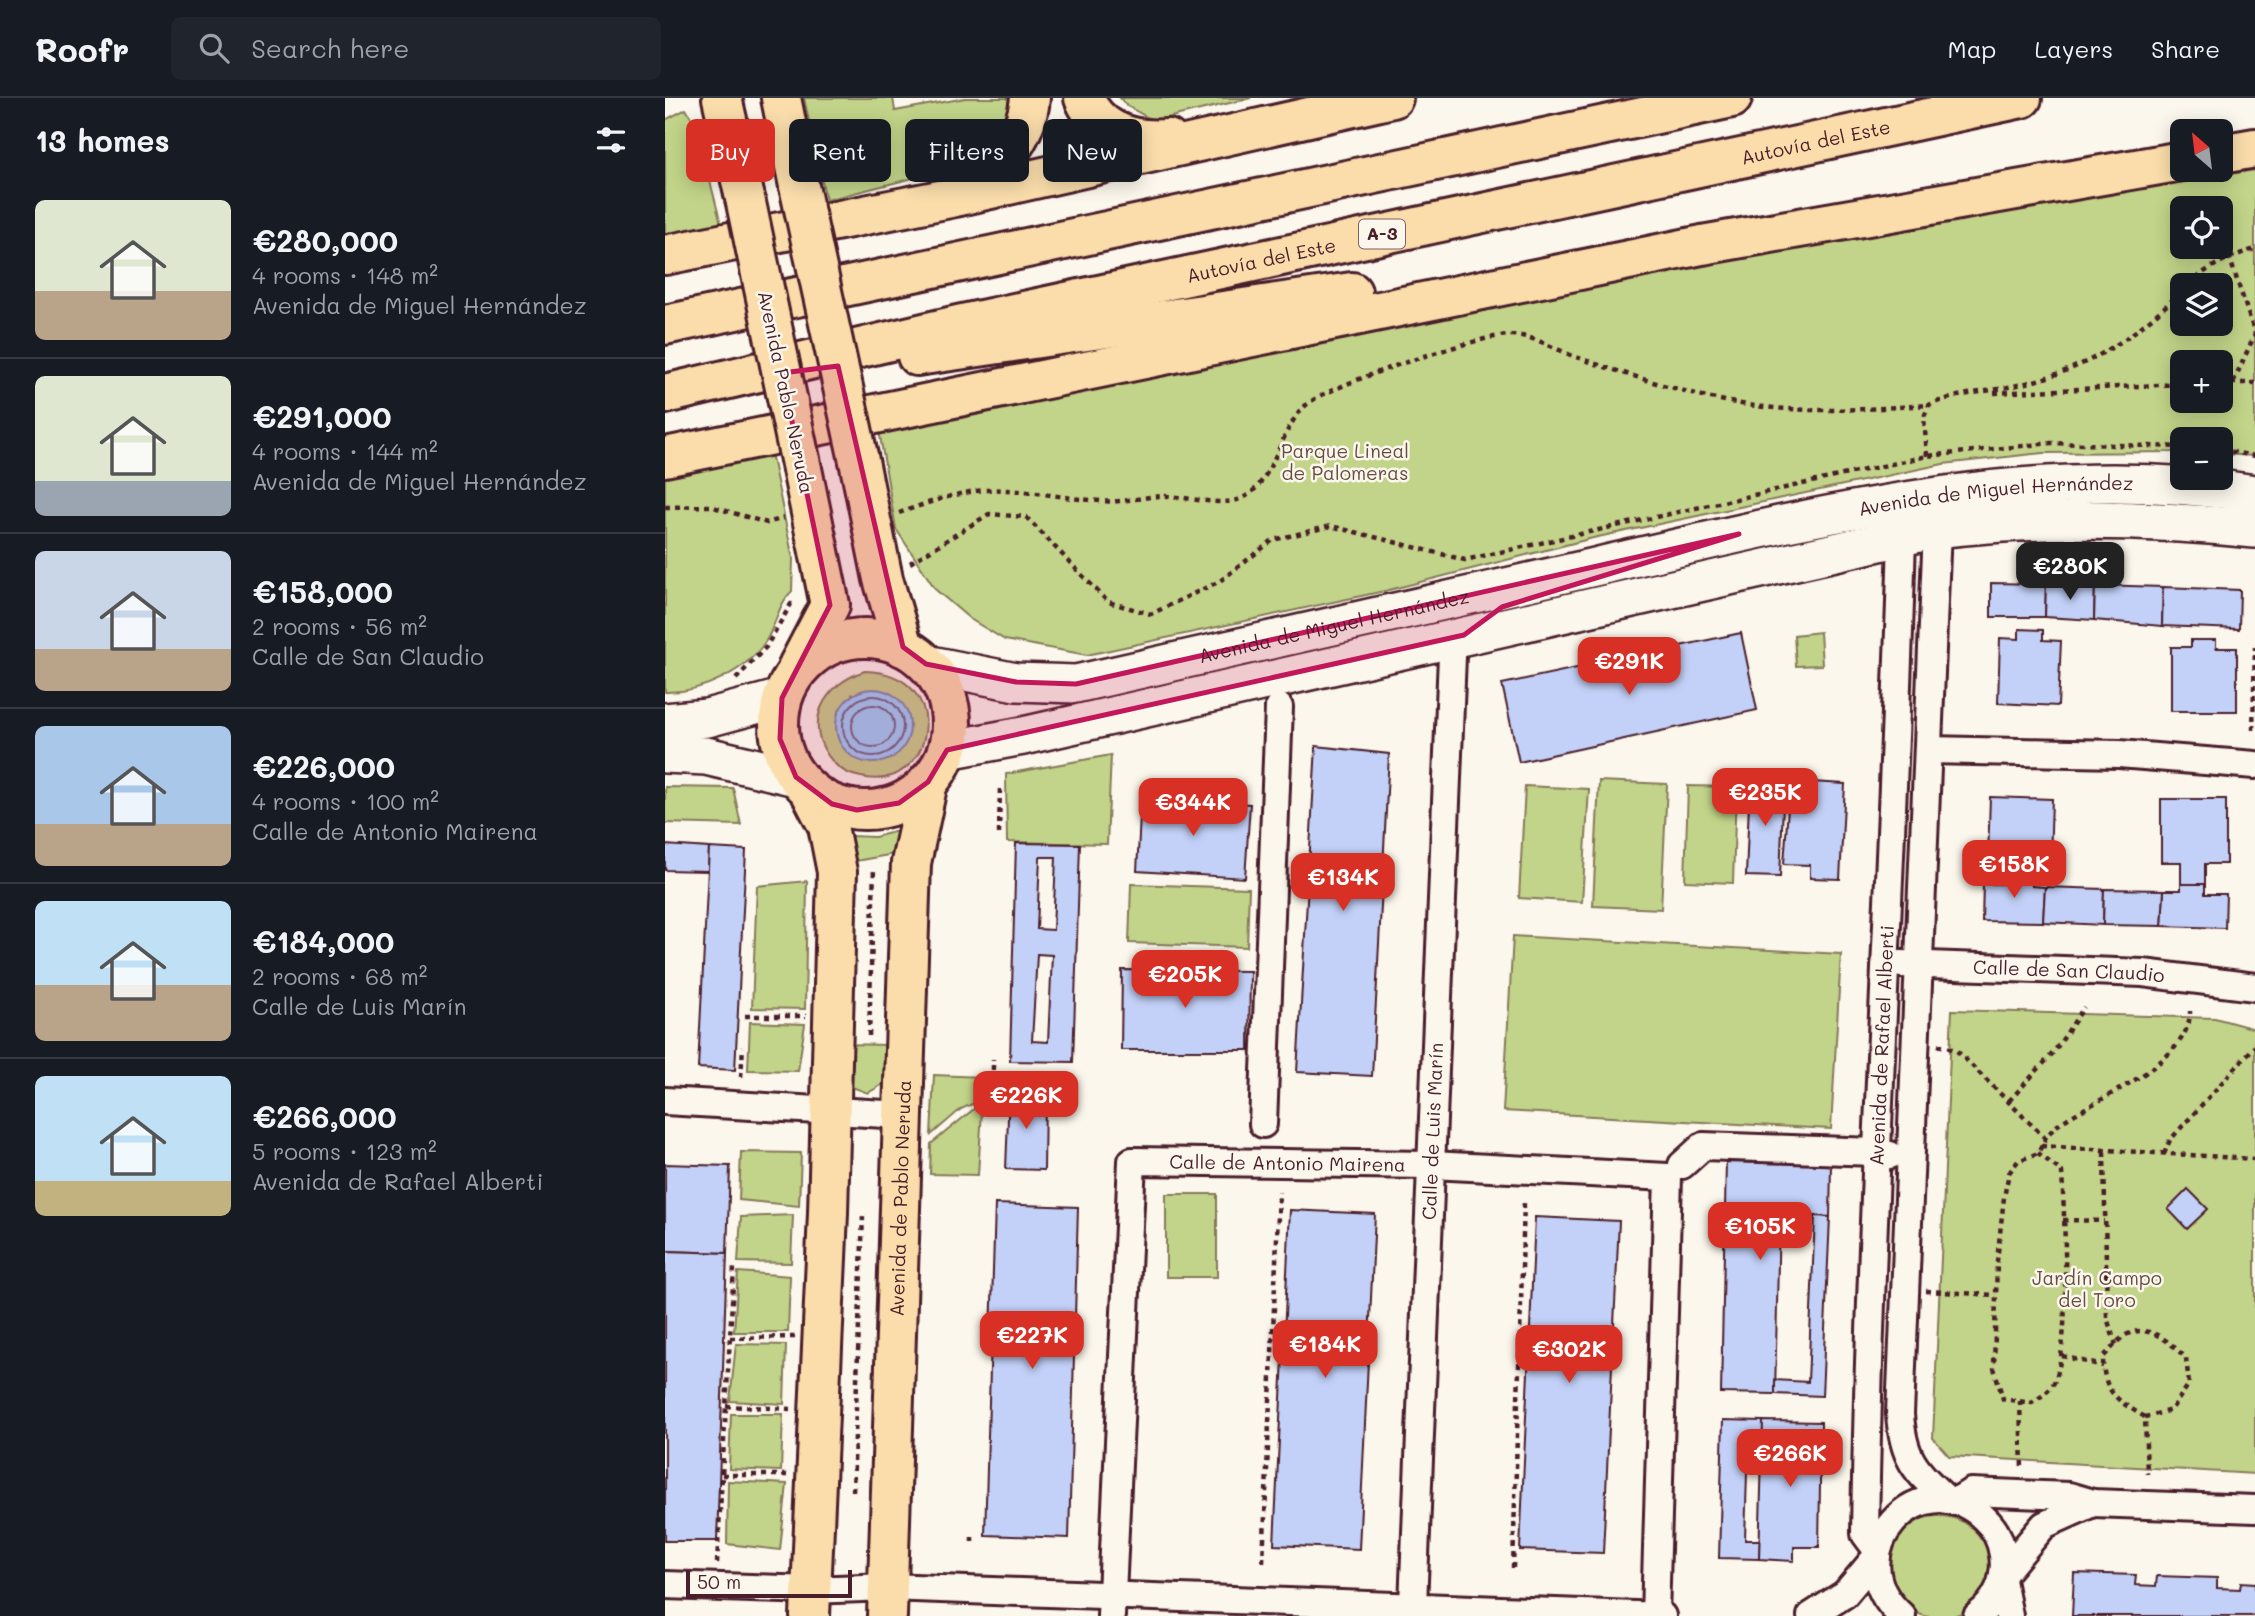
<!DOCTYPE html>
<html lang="en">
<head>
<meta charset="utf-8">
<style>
  :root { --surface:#171b24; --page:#20242c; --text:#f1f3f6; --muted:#9ea1a6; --line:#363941; --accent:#d93025 }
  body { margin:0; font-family:Mali,sans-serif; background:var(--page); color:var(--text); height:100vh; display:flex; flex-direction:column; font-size:26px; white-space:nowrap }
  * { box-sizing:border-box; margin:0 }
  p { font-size:23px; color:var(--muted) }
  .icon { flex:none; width:38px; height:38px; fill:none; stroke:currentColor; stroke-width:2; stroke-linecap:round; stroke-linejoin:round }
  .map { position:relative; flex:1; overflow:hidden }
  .side { display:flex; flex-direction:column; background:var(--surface); width:665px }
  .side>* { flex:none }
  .guide { position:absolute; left:21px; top:21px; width:665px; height:63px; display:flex; gap:14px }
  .needle { width:46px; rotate:332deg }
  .tools { position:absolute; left:1505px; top:21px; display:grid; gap:14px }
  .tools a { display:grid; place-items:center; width:63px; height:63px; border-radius:10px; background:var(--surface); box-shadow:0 4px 18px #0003; font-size:35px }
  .scale { position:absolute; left:21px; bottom:18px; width:166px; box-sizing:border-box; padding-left:7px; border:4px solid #4a1f2b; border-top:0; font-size:19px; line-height:24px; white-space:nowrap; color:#4a1f2b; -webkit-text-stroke:5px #fbf7ec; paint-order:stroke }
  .price { position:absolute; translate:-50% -60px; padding:0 16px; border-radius:14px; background:var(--accent); color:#fff; font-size:23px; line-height:46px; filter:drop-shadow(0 2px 4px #0008) }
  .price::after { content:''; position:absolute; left:50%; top:42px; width:21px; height:16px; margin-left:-10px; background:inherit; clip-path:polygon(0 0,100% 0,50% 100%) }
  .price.current { background:#222; color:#fff }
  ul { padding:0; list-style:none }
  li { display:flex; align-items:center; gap:21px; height:175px; padding:0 35px }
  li+li { border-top:2px solid var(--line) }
  li span { display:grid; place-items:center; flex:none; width:196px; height:140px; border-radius:10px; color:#555 }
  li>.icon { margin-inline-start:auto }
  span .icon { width:84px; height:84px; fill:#fffc; stroke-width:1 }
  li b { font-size:30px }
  h2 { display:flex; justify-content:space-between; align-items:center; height:84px; padding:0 35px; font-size:30px }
  .pill { padding:0 24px; border-radius:10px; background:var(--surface); box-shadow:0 4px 18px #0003; font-size:24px; line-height:63px }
  .pill.current { background:var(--accent); color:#fff }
  header { display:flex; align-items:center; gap:42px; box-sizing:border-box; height:98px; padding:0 35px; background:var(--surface); border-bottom:2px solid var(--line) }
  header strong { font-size:33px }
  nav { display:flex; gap:38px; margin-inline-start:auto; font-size:24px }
  .search { width:490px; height:63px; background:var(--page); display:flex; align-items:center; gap:18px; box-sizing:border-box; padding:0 24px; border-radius:10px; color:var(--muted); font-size:26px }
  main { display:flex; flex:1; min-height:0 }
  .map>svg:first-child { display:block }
  .green { fill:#c2d489; stroke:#867a5a; stroke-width:2; fill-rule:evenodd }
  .water { fill:#9bd2fa; stroke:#7b8aa7; stroke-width:2 }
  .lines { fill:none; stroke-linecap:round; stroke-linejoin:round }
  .shore { stroke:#6a677e; stroke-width:2 }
  .building { fill:#c3d1f8; stroke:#4a1f2b; stroke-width:2; fill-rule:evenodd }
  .street-casing { stroke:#4a1f2b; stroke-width:32 }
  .secondary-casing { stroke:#4a1f2b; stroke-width:42 }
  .primary-casing { stroke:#4a1f2b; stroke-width:44 }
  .highway-casing { stroke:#4a1f2b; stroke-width:44 }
  .path { stroke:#4a1f2b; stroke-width:4.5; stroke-dasharray:5 5; stroke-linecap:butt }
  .street { stroke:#fbf7ec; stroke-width:26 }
  .secondary { stroke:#fbf7ec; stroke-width:37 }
  .primary { stroke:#faddab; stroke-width:38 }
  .highway { stroke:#faddab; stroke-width:38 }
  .primary-bridge-casing { stroke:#4a1f2b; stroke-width:44; stroke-linecap:butt }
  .primary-bridge { stroke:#faddab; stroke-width:38 }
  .marked { fill:#c2185b; fill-opacity:0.2; stroke:#c2185b; stroke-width:5; stroke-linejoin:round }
  .labels { text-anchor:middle; stroke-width:5; stroke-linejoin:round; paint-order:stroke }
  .shield { fill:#fbf7ec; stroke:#7f6065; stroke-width:2 }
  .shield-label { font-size:18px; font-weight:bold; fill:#4a1f2b }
  .street-label { font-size:19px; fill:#4a1f2b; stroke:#fbf7ec }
  .park-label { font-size:19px; fill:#684c42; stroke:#fbf7ec }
</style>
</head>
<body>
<header>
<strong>Roofr</strong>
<div class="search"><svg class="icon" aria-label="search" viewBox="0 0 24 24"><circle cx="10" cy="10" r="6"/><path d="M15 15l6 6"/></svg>Search here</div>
<nav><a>Map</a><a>Layers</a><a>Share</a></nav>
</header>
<main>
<section class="side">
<h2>13 homes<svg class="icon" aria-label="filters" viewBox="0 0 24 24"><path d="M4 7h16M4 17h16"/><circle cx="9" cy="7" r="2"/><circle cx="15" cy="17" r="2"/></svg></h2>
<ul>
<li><span style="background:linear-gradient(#dfe7d0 65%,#b9a48a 0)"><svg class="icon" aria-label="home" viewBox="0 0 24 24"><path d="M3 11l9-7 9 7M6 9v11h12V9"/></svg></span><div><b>€280,000</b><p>4 rooms · 148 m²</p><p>Avenida de Miguel Hernández</p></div></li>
<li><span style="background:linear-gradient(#dfe7d0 75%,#9aa5b1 0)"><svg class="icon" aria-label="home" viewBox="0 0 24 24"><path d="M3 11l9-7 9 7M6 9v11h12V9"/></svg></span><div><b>€291,000</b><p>4 rooms · 144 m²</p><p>Avenida de Miguel Hernández</p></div></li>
<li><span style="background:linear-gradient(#c9d6e8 70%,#b9a48a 0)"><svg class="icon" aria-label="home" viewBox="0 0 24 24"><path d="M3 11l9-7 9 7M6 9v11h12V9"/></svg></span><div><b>€158,000</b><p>2 rooms · 56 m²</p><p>Calle de San Claudio</p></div></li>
<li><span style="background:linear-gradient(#a9c7e8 70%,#b9a48a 0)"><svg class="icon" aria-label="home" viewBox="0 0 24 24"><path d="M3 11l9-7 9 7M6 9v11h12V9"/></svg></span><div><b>€226,000</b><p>4 rooms · 100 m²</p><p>Calle de Antonio Mairena</p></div></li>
<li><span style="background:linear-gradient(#bfe0f5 60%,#b9a48a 0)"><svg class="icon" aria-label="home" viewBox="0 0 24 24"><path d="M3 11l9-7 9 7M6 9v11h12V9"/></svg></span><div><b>€184,000</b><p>2 rooms · 68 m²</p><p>Calle de Luis Marín</p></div></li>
<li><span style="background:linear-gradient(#bfe0f5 75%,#c2b280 0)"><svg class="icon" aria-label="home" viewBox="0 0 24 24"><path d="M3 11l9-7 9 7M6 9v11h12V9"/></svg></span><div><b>€266,000</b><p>5 rooms · 123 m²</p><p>Avenida de Rafael Alberti</p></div></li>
</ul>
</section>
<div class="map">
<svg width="1590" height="1518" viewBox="0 0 1590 1518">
  <rect width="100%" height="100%" fill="#fbf7ec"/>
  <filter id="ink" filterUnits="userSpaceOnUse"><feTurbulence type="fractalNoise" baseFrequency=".0143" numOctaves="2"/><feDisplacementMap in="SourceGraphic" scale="14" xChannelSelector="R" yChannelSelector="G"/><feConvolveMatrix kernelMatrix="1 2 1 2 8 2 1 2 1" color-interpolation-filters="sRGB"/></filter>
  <g filter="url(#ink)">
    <!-- green -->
    <g class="green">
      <path d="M139,0H228L230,13L300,0H346L333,39L312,64L161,102Z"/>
      <path d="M455,0H586L489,23L462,8Z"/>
      <path d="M21,11L31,28L56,126L0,136V22Z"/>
      <path d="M1590,72V358L1556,356V341H1517V354L1378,355L1278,366L928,440L724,492L422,557L340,542L305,521L271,492L231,431L214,332L943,168ZM1517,110H1556V149H1517ZM1517,187H1556V226H1517ZM1517,264H1556V303H1517Z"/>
      <path d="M106,355L128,461L127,493C113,506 112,524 102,541C83,573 36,595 0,594V380Z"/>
      <path d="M1155,534L1157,567L1131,568L1129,537Z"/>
      <path d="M200,573C292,575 270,696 196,679C185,677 175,672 168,664C136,627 158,586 200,573ZM188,596L241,611L244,635L173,615Z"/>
      <path d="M446,657L442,746L342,744L341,676Z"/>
      <path d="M934,683L1002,686L996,811L928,808Z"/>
      <path d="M860,688L924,691L917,804L854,800Z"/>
      <path d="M1023,688L1071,689L1068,785L1020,783Z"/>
      <path d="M0,689L68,690L76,727L0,725Z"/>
      <path d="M236,732L235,755L185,764L186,738L210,739Z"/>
      <path d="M142,783L140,911L87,910L92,788Z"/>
      <path d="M466,786L584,790L582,849L464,845Z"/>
      <path d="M848,838L1176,856L1166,1031L838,1013Z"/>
      <path d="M1287,912L1550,920L1590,931V1376L1284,1358L1268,1340Z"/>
      <path d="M85,924L140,926L133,973L83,972Z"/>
      <path d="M178,946L222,947L225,982L203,995L176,985Z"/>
      <path d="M269,977L317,979L316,1002L296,1011L266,1037Z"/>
      <path d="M310,1010L317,1012L313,1077L265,1076L266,1046Z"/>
      <path d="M76,1054L136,1055L134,1108L74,1102Z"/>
      <rect x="501" y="1096" width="51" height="83"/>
      <path d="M128,1117L126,1165L73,1164L76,1119Z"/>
      <path d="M73,1174L125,1178L123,1234H69Z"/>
      <path d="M71,1246L121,1247L119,1306L65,1303Z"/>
      <path d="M66,1316H118L116,1373L64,1371Z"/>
      <path d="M63,1383L122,1386L115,1452L62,1446Z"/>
      <circle cx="1274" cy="1469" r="51"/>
    </g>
    <!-- water -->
    <circle class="water" cx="208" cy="628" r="37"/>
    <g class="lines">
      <!-- shore -->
      <g class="shore">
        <circle cx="208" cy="628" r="30"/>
        <circle cx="208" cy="628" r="21"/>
      </g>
    </g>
    <!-- building -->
    <g class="building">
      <path d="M1326,485L1381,486L1380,519H1326Z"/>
      <path d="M1381,486L1430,487L1429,522L1380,519Z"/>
      <path d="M1430,487L1498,489L1497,528L1429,522Z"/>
      <path d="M1498,489L1575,492L1574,531L1497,528Z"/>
      <path d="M1354,531L1378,532V542L1396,543L1393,608L1333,605L1335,540L1354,541Z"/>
      <path d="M1076,535L1092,612L854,664L837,586Z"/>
      <path d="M1526,542H1551V550H1572V613H1506V549H1526Z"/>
      <path d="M651,648L724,656L707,978L632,974Z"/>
      <path d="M1085,681L1119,682L1115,779L1081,778Z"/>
      <path d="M1146,684L1180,686L1175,781L1145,780V767L1119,766L1124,696L1145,697Z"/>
      <path d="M1325,699L1387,701L1385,764L1368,763V774L1341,773L1342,759H1323Z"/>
      <path d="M476,700L585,706L580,780L472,773Z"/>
      <path d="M1496,701H1561V766H1540V786H1516V764H1496Z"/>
      <path d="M351,745L415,746L408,964L345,963ZM375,759H391L388,832L372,831ZM372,856L387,857L383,944L367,943Z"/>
      <path d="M0,747L44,750L43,773L0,772Z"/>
      <path d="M44,750L81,752L70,972L33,970Z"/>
      <path d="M1341,773L1368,774L1367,788L1380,789L1378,824L1317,823L1318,786H1341Z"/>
      <path d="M1516,786H1540V796H1561L1560,830L1497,828L1499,792H1516Z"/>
      <path d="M1380,789L1439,791L1438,827L1378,824Z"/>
      <path d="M1439,791L1499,792L1497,828L1438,827Z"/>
      <path d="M457,872L585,873L584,952H456Z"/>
      <path d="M344,994L380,995L379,1072L341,1071Z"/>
      <path d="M1061,1064L1166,1066L1165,1119L1114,1118L1110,1296L1056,1295Z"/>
      <path d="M0,1066L65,1068L62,1155L0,1153Z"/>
      <path d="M1523,1091L1543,1111L1522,1131L1503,1111Z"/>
      <path d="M330,1106L413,1109L404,1440L320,1437Z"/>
      <path d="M625,1112L710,1116L694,1451L609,1447Z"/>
      <path d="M1150,1118L1165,1119L1157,1298L1110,1296V1282L1143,1284Z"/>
      <path d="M870,1119L954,1123L938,1455L855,1452Z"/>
      <path d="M0,1153L62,1155L52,1443H0Z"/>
      <path d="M1058,1322L1098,1323V1341H1083L1080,1442H1095L1094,1461L1054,1460Z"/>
      <path d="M1098,1323L1156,1324L1154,1449H1129V1463L1094,1461Z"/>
      <path d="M1409,1475L1471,1477L1470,1487L1491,1488L1492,1478L1552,1480V1490L1575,1491L1576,1484L1590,1485V1518H1407Z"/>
    </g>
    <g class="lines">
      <!-- street casing -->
      <g class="street-casing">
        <g id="street">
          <path d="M1272,431L1235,1316C1238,1361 1250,1372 1282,1402"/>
          <path d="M1264,652L1454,656L1590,667"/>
          <path id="s1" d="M1236,866L1478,875L1590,889"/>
          <path d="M0,1003L237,1017"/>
          <path d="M598,1026L614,609"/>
          <path d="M1017,1067L1038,1048L1210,1054L1225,1057"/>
          <path d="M1290,1404L1306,1394L1404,1398L1428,1405L1590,1411"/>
          <path id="s2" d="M1212,1452L1200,1436C1205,1103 1228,771 1237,438"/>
          <path d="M1338,1476L1379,1427L1428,1405"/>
          <path d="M1337,1482L1344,1518"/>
          <path d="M0,1487L146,1492L223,1489L997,1518"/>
          <path id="s3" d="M748,1507L787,558"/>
          <path id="s4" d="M446,1518L467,1063L766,1067L1003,1079L990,1518"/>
          <path d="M1146,1518L1180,1496L1211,1459"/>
          <path d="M1237,1518C1166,1456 1258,1360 1319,1420C1330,1430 1336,1442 1338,1457C1342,1481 1331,1504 1312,1518"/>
        </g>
      </g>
      <!-- secondary casing -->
      <g class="secondary-casing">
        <g id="secondary">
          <path id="s5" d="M261,566L351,584L411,586C580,548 749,510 917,472C1134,422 1366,359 1590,396"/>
          <path d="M0,624L42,620L117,600"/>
          <path d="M282,652L358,638L1272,431C1379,418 1483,420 1590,431"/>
          <path d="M0,656L41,658L131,679"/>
        </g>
      </g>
      <!-- primary casing -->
      <g class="primary-casing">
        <g id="primary">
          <path d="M57,0L80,100"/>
          <path d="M116,0L134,88"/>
          <path d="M193,358L218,481L238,549"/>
          <circle cx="200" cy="626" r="86"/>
          <path d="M133,568L165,507L137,371"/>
          <path d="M145,693L163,728L172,774L163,1115L145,1518"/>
          <path id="s6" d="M222,1518L246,765L263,684"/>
        </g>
      </g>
      <!-- highway casing -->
      <g class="highway-casing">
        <g id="highway">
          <path d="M419,0C434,35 467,44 503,41"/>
          <path d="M1556,56L1590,50"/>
          <path d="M298,93C332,71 361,44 365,0"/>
          <path d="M0,157L290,99L728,0"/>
          <path d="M0,227L1067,0"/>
          <path d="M252,258L687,194"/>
          <path id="s7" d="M0,296L293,227L1357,0"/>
          <path d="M0,359L1037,147L1517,63"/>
        </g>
      </g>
      <!-- path -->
      <g class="path">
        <path d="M1564,158L1590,236L1568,285"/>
        <path d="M1523,187C1544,168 1563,159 1590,151"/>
        <path d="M1556,285H1590"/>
        <path d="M1329,295L1517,286"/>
        <path d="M1556,352L1590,358"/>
        <path d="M1262,358L1259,319L1264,307C1293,295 1323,294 1353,287C1424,271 1465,242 1517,193"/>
        <path d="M0,409L45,408L102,425L119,420"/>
        <path d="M234,415C268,403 305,389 342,392C374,394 405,401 436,403C456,405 477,399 497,398C522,398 552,409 575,401C608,389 614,331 641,307C661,288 817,236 846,237C870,237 892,253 914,260C956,275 1000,288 1042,299C1120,318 1186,312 1264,307"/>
        <path d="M245,465L324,416L361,419L443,504L486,516L555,483L608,442L666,428L800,462L1262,358L1386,345L1517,349"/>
        <path d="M71,581L101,549L126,506H132"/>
        <path d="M1588,632L1590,549"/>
        <path d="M334,736L335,688"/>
        <path d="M80,918H141"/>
        <path d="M204,938L209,769"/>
        <path d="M1273,947L1291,952L1380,1040"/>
        <path d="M328,972V961"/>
        <path d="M76,979L78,949"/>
        <path d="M370,981L379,982"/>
        <path d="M1344,1003L1389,954L1419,909"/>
        <path d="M1376,1048L1590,1061"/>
        <path d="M1439,1054L1442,1220L1451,1247"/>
        <path d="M1373,1055L1397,1074C1399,1114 1407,1259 1387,1288C1383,1295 1373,1300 1367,1305L1338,1301L1329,1270L1332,1163L1339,1099L1344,1075L1353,1063L1373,1055L1382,1037L1394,1026C1430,1001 1526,965 1525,913"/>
        <path d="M1499,1056L1505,1042L1590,948"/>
        <path d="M1398,1122L1439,1123"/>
        <path d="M1261,1193L1331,1197"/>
        <path d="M65,1240L131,1239"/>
        <path d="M1397,1258L1438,1268"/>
        <path d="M1355,1303L1357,1371"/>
        <path d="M61,1308L127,1311"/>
        <path d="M1480,1319C1451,1302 1438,1294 1438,1259C1446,1252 1454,1240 1463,1236C1485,1225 1507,1246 1521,1260L1524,1286L1506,1312L1480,1319L1482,1376"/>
        <path d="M57,1377H123"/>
        <path d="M188,1393L198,1117"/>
        <path d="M307,1444V1437"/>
        <path d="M598,1464L614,1094"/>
        <path d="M52,1465L69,1169"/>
        <path d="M848,1470L859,1104"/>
      </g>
      <!-- street -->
      <use href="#street" class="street"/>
      <!-- secondary -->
      <use href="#secondary" class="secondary"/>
      <!-- primary -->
      <use href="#primary" class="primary"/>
      <!-- highway -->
      <use href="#highway" class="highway"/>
      <!-- primary-bridge casing -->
      <g class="primary-bridge-casing">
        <g id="primary-bridge">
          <path d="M134,88L193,358"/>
          <path d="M80,100L137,371"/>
        </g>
      </g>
      <!-- primary-bridge -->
      <use href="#primary-bridge" class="primary-bridge"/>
    </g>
  </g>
  <!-- marked area -->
  <path class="marked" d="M173,268L238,549L261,566L351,584L411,586L1074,436L837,509L799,537L282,652L263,684L234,705L192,712L167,706L131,679L115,641L117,600L165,507L117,275Z"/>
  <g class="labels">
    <!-- shield labels -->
    <rect class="shield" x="694" y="121.5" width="46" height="29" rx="5"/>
    <g class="shield-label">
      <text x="717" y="142">A-3</text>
    </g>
    <!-- street labels -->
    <g class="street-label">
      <text dy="7" stroke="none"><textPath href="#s7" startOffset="1178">Autovía del Este</textPath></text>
      <text dy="7" stroke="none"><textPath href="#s7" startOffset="611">Autovía del Este</textPath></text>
      <text transform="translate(121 294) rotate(78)" y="7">Avenida Pablo Neruda</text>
      <text dy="7" stroke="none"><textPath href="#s5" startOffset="1092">Avenida de Miguel Hernández</textPath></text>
      <text dy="7" stroke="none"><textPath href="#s5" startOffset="416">Avenida de Miguel Hernández</textPath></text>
      <text dy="7" stroke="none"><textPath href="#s1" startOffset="168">Calle de San Claudio</textPath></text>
      <text dy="7" stroke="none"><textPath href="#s2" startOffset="509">Avenida de Rafael Alberti</textPath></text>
      <text dy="7" stroke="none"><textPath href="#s3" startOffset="474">Calle de Luis Marín</textPath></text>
      <text dy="7" stroke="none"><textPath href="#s4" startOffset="611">Calle de Antonio Mairena</textPath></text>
      <text dy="7" stroke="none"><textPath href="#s6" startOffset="418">Avenida de Pablo Neruda</textPath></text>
    </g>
    <!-- park labels -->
    <g class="park-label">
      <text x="680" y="360">Parque Lineal<tspan x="680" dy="22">de Palomeras</tspan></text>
      <text x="1432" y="1187">Jardín Campo<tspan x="1432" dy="22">del Toro</tspan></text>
    </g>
  </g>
</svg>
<div class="tools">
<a><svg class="needle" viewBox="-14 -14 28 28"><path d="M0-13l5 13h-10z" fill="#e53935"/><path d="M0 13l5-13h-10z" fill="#9ea1a6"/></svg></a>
<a><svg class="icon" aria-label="locate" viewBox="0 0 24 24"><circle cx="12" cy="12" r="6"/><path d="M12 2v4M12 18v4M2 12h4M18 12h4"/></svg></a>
<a><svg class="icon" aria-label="layers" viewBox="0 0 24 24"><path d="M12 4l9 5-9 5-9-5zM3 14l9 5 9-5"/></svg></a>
<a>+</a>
<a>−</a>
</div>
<div class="scale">50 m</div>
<b class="price current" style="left:1405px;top:504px">€280K</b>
<b class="price" style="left:964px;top:599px">€291K</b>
<b class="price" style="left:1100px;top:730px">€235K</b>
<b class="price" style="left:528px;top:740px">€344K</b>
<b class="price" style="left:1349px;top:802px">€158K</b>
<b class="price" style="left:678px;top:815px">€134K</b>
<b class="price" style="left:520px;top:912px">€205K</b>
<b class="price" style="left:361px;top:1033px">€226K</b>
<b class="price" style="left:1095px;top:1164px">€105K</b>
<b class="price" style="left:367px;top:1273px">€227K</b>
<b class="price" style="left:660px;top:1282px">€184K</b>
<b class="price" style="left:904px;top:1287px">€302K</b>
<b class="price" style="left:1125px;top:1391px">€266K</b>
<div class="guide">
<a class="pill current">Buy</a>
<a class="pill">Rent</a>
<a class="pill">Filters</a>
<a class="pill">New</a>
</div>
</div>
</main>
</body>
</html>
